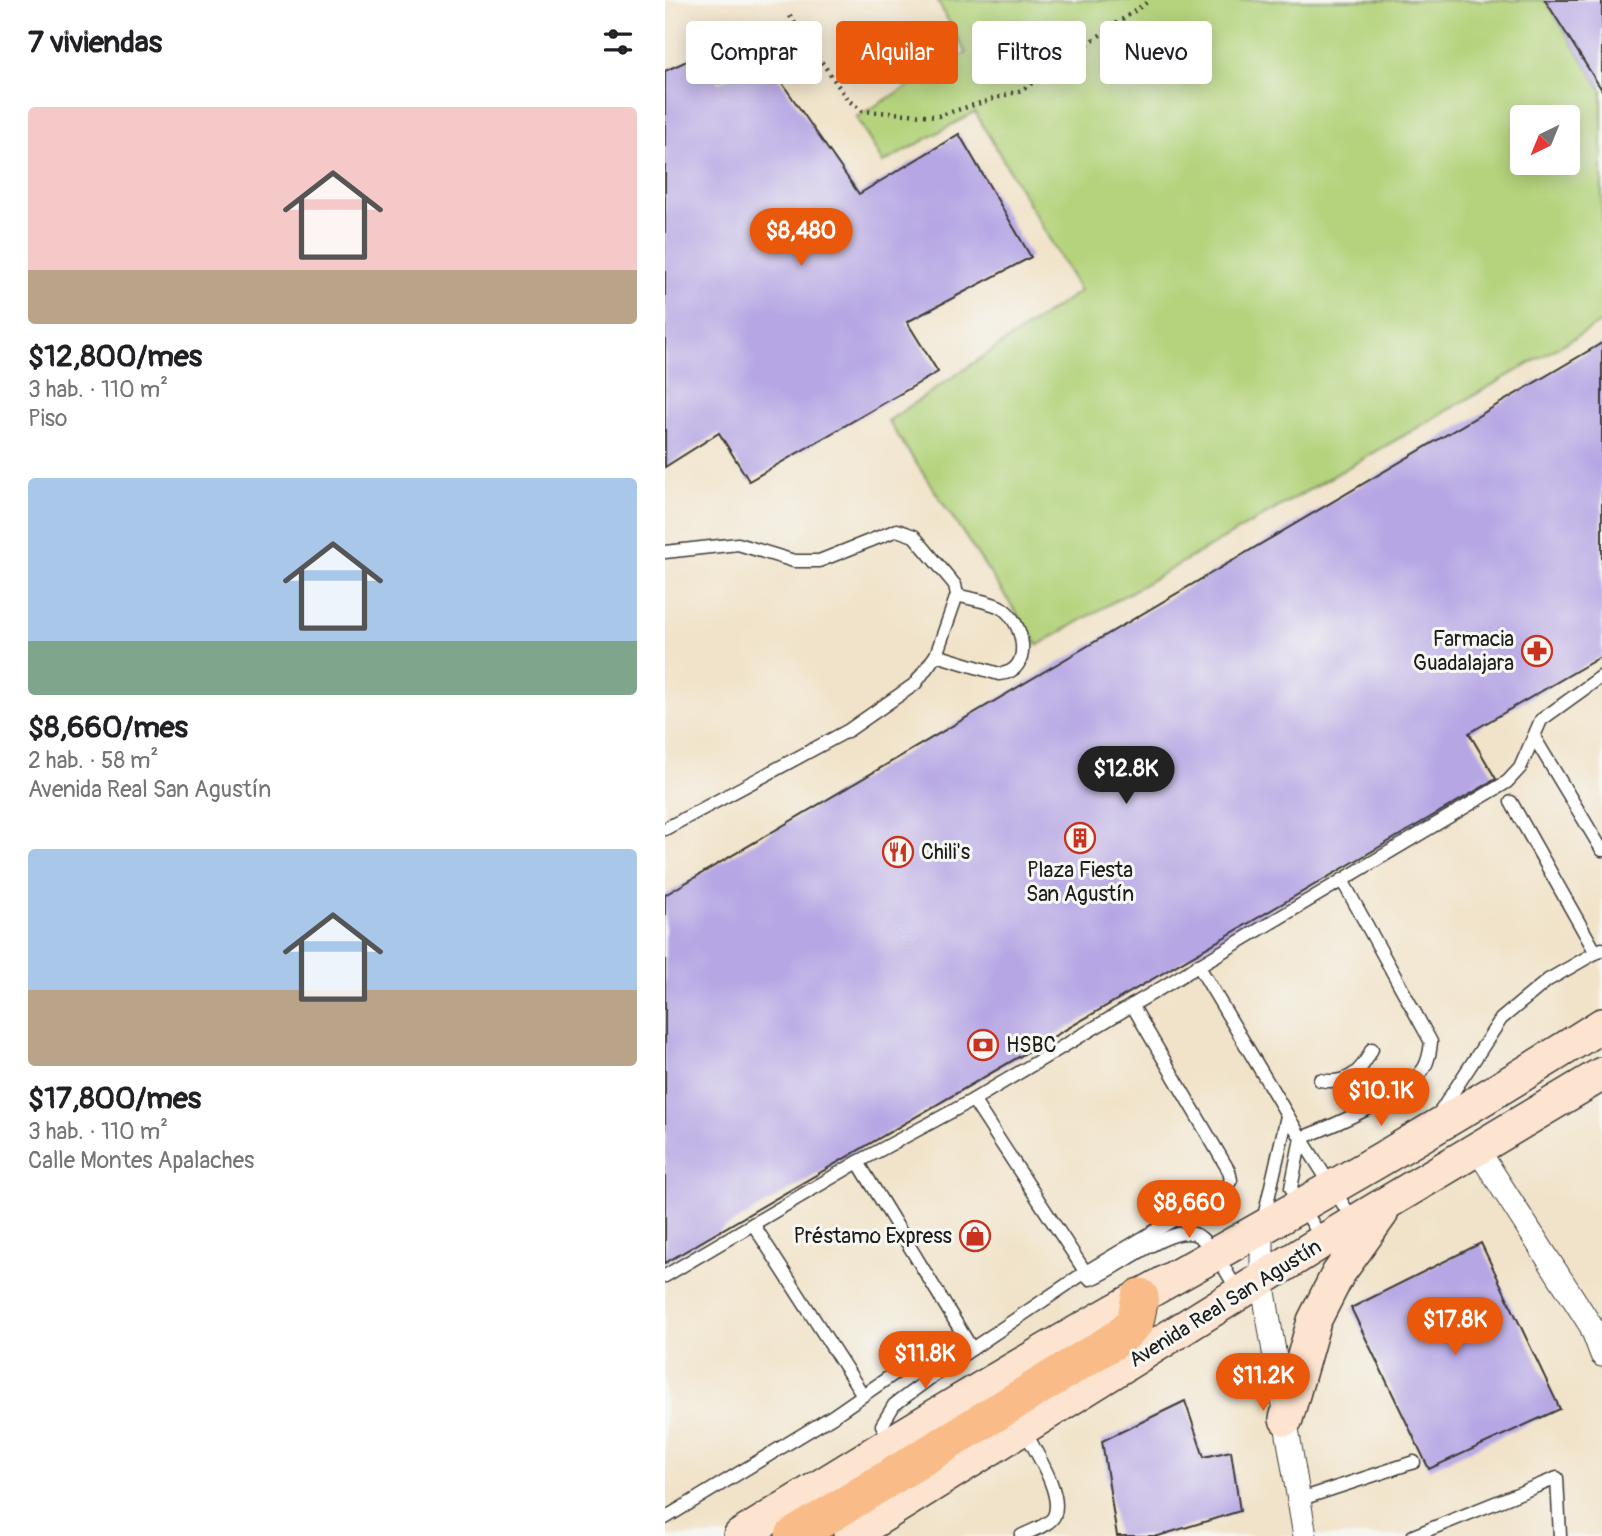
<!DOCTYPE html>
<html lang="es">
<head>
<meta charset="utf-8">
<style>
  :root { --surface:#fff; --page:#f2f2f2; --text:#202124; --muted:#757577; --accent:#ea580c }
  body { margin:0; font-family:Pangolin,sans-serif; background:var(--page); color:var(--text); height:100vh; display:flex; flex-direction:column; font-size:26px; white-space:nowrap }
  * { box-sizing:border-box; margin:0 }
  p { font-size:23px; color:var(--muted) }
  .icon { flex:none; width:38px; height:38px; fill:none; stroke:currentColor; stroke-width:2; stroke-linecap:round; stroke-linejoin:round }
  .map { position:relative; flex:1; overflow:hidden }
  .panel { display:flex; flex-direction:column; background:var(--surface); width:665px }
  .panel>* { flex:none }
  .guide { position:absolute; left:21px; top:21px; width:665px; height:63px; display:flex; gap:14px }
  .needle { width:46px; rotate:223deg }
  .fabs { position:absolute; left:845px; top:105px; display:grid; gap:14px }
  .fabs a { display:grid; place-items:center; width:70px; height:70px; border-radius:7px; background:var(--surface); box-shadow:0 4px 18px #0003; font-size:35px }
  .price { position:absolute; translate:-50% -60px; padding:0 16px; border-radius:24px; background:var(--accent); color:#fff; font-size:23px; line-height:46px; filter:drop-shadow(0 2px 4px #0008) }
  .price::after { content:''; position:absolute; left:50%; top:42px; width:21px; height:16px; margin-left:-10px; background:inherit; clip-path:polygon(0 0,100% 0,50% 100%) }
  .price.current { background:#222; color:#fff }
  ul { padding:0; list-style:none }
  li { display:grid; align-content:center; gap:14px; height:371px; padding:0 28px }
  li span { display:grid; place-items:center; height:217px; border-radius:7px; color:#555 }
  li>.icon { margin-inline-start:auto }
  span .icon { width:126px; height:126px; fill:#fffc; stroke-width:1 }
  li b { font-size:30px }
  h2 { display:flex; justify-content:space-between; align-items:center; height:84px; padding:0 28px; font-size:30px }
  .tag { padding:0 24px; border-radius:7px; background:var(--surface); box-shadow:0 4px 18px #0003; font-size:24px; line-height:63px }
  .tag.current { background:var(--accent); color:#fff }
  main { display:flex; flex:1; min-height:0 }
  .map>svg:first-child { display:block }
  .green { fill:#b4d37b; stroke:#68784c; stroke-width:2; fill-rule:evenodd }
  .building { fill:#b6a6e4 }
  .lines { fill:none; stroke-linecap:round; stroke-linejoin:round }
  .lane-casing { stroke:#3c3a36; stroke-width:15 }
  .street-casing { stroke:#3c3a36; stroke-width:25 }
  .secondary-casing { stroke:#3c3a36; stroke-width:36 }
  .primary-casing { stroke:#3c3a36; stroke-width:39 }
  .path { stroke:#3c3a36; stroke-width:4.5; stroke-dasharray:2 5; stroke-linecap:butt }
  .lane { stroke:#fff; stroke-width:12 }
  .street { stroke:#fff; stroke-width:23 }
  .secondary { stroke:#fde4d0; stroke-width:33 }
  .primary { stroke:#f9bc89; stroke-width:37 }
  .labels { text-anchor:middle; stroke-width:6; stroke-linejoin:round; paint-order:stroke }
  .poi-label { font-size:21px; fill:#1c1c1c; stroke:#f6f6f2; text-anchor:end }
  .street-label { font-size:21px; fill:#1c1c1c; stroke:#f6f6f2 }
</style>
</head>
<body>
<main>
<section class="panel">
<h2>7 viviendas<svg class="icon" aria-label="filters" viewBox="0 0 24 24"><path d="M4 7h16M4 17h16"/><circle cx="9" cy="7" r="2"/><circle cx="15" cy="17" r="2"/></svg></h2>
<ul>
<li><span style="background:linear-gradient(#f6c9c9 75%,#b9a48a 0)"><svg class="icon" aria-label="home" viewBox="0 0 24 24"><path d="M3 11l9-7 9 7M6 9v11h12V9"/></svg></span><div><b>$12,800/mes</b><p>3 hab. · 110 m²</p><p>Piso</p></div></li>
<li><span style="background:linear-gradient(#a9c7e8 75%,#7fa58c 0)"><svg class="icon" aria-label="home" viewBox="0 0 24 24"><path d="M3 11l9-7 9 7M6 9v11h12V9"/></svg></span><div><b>$8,660/mes</b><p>2 hab. · 58 m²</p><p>Avenida Real San Agustín</p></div></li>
<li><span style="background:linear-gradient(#a9c7e8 65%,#b9a48a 0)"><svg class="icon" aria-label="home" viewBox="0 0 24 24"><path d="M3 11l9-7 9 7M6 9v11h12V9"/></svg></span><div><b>$17,800/mes</b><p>3 hab. · 110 m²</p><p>Calle Montes Apalaches</p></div></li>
</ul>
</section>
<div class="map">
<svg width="937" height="1536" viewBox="0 0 937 1536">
  <rect width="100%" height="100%" fill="#f6f6f2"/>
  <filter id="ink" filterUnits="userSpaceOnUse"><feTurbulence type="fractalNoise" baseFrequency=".0143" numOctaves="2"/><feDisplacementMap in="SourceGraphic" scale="14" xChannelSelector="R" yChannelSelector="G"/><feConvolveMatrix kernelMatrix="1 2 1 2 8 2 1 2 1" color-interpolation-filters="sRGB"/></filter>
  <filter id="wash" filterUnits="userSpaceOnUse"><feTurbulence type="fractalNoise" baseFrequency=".00686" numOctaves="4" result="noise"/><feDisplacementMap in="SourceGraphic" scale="28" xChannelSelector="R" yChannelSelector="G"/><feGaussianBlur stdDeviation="1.57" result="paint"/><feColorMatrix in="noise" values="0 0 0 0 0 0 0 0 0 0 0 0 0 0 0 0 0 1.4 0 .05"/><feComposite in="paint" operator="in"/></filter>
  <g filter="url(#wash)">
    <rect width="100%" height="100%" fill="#f1e3c9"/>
    <!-- green -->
    <path class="green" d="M272,0H880L937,90V322L373,645L223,421L415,291L310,112L218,163L191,117L301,53ZM858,117H903V163H858Z"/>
    <g id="blocks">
      <!-- building -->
      <g class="building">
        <path d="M880,0H937V90Z"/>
        <path d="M35,55L54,83L99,57L194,194L294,134L366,257L242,322L273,372L84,481L54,433L0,467V71Z"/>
        <path d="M937,343V656L804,733L831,779L0,1263V895Z"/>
        <path d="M816,1243L895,1409L764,1469L686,1308Z"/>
        <path d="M520,1401L539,1457L566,1451L575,1511L493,1536H452L437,1441Z"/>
      </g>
    </g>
  </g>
  <g filter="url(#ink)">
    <use href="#blocks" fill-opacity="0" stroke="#3c3a36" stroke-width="2"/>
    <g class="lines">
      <!-- lane casing -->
      <g class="lane-casing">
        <g id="lane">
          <path d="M0,552L73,544L129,561H154L232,530L249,536L290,585L292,595L271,655L250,684L184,730L0,829"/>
          <path d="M271,655L334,674C370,672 359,620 335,607C323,601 305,599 292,595"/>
          <path d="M869,737L937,850"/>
          <path d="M846,802L931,953"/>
          <path d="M677,880L766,1042C765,1051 764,1060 759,1068C742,1095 665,1127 636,1138L688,1220"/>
          <path d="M533,965L636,1138L626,1188L657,1239"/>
          <path d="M655,1080C682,1085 696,1073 707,1049"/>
          <path d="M308,1100L425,1279C450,1273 513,1216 536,1238C552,1252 562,1274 573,1291"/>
          <path d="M773,1115L836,1019L883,980L937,949"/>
          <path d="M193,1162L307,1349"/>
          <path d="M598,1221L622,1116"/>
          <path d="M88,1224L198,1395"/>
          <path d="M0,1276L193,1162L308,1100L842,782L855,768L876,720L937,676"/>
          <path d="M227,1440L217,1425L229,1405L288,1361"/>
          <path d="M633,1500L749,1462"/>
          <path d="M0,1518L168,1416L246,1362L289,1361L419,1273L560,1189L566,1180L564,1171L467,1005"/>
          <path d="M356,1536C365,1531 385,1525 389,1516C399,1494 369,1450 359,1429"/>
          <path d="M748,1536L892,1478L895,1536"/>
        </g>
      </g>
      <!-- street casing -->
      <g class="street-casing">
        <g id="street">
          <path d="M813,1150L926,1326L937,1355"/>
          <path d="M597,1227V1280L640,1536"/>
        </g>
      </g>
      <!-- secondary casing -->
      <g class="secondary-casing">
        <g id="secondary">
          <path d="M621,1419L649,1321L673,1274L716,1214"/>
          <path d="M75,1536C207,1454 340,1372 476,1296C631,1209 786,1121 937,1025"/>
          <path d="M185,1536L658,1241L937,1074"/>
        </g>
      </g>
      <!-- primary casing -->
      <g class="primary-casing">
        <path id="primary" d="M129,1536L455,1337L470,1322L475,1297"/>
      </g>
      <!-- path -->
      <path class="path" d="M125,16L183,100L197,111L273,116L357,90L485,0"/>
      <!-- lane -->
      <use href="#lane" class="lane"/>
      <!-- street -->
      <use href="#street" class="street"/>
      <!-- secondary -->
      <use href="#secondary" class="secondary"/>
      <!-- primary -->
      <use href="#primary" class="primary"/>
    </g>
  </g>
  <!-- icons -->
  <defs>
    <g id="pharmacy-ring" transform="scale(1.575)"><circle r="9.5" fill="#f6f6f2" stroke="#c8321e" stroke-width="1.5"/><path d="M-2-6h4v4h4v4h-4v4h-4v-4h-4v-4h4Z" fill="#c8321e"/></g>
    <g id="building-ring" transform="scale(1.575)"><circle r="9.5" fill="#f6f6f2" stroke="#c8321e" stroke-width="1.5"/><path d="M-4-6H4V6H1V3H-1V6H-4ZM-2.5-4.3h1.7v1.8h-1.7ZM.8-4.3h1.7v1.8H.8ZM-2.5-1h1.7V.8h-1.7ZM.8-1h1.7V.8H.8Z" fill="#c8321e"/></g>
    <g id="restaurant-ring" transform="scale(1.575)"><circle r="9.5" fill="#f6f6f2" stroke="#c8321e" stroke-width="1.5"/><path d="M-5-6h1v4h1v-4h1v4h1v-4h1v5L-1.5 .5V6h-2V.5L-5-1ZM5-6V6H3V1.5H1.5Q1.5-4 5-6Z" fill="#c8321e"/></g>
    <g id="bank-ring" transform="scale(1.575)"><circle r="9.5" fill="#f6f6f2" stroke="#c8321e" stroke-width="1.5"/><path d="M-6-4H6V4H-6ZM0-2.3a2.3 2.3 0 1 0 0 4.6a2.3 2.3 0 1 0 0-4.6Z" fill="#c8321e"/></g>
    <g id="shop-ring" transform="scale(1.575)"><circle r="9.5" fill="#f6f6f2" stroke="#c8321e" stroke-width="1.5"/><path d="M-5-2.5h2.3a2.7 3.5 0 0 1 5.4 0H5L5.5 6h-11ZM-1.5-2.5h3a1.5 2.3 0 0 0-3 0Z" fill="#c8321e"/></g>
  </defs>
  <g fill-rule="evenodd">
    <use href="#pharmacy-ring" x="872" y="651"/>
    <use href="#building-ring" x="415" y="838"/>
    <use href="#restaurant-ring" x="233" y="852"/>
    <use href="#bank-ring" x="318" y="1045"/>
    <use href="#shop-ring" x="310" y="1236"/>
  </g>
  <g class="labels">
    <!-- poi labels -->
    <g class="poi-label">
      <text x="849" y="646">Farmacia<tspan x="849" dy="24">Guadalajara</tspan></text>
      <text x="256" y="859" text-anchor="start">Chili's</text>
      <text x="415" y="877" text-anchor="middle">Plaza Fiesta<tspan x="415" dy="24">San Agustín</tspan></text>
      <text x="341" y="1052" text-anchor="start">HSBC</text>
      <text x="287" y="1243">Préstamo Express</text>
    </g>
    <!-- street labels -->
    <g class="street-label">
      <text transform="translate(560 1303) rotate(-32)" y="7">Avenida Real San Agustín</text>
    </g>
  </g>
</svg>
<div class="fabs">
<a><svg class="needle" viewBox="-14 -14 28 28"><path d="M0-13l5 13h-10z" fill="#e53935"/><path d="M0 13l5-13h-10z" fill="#757577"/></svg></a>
</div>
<b class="price" style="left:136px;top:268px">$8,480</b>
<b class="price current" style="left:461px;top:806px">$12.8K</b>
<b class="price" style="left:716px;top:1128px">$10.1K</b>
<b class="price" style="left:524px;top:1240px">$8,660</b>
<b class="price" style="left:790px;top:1357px">$17.8K</b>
<b class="price" style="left:260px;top:1391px">$11.8K</b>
<b class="price" style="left:598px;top:1413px">$11.2K</b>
<div class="guide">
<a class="tag">Comprar</a>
<a class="tag current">Alquilar</a>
<a class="tag">Filtros</a>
<a class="tag">Nuevo</a>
</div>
</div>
</main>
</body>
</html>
